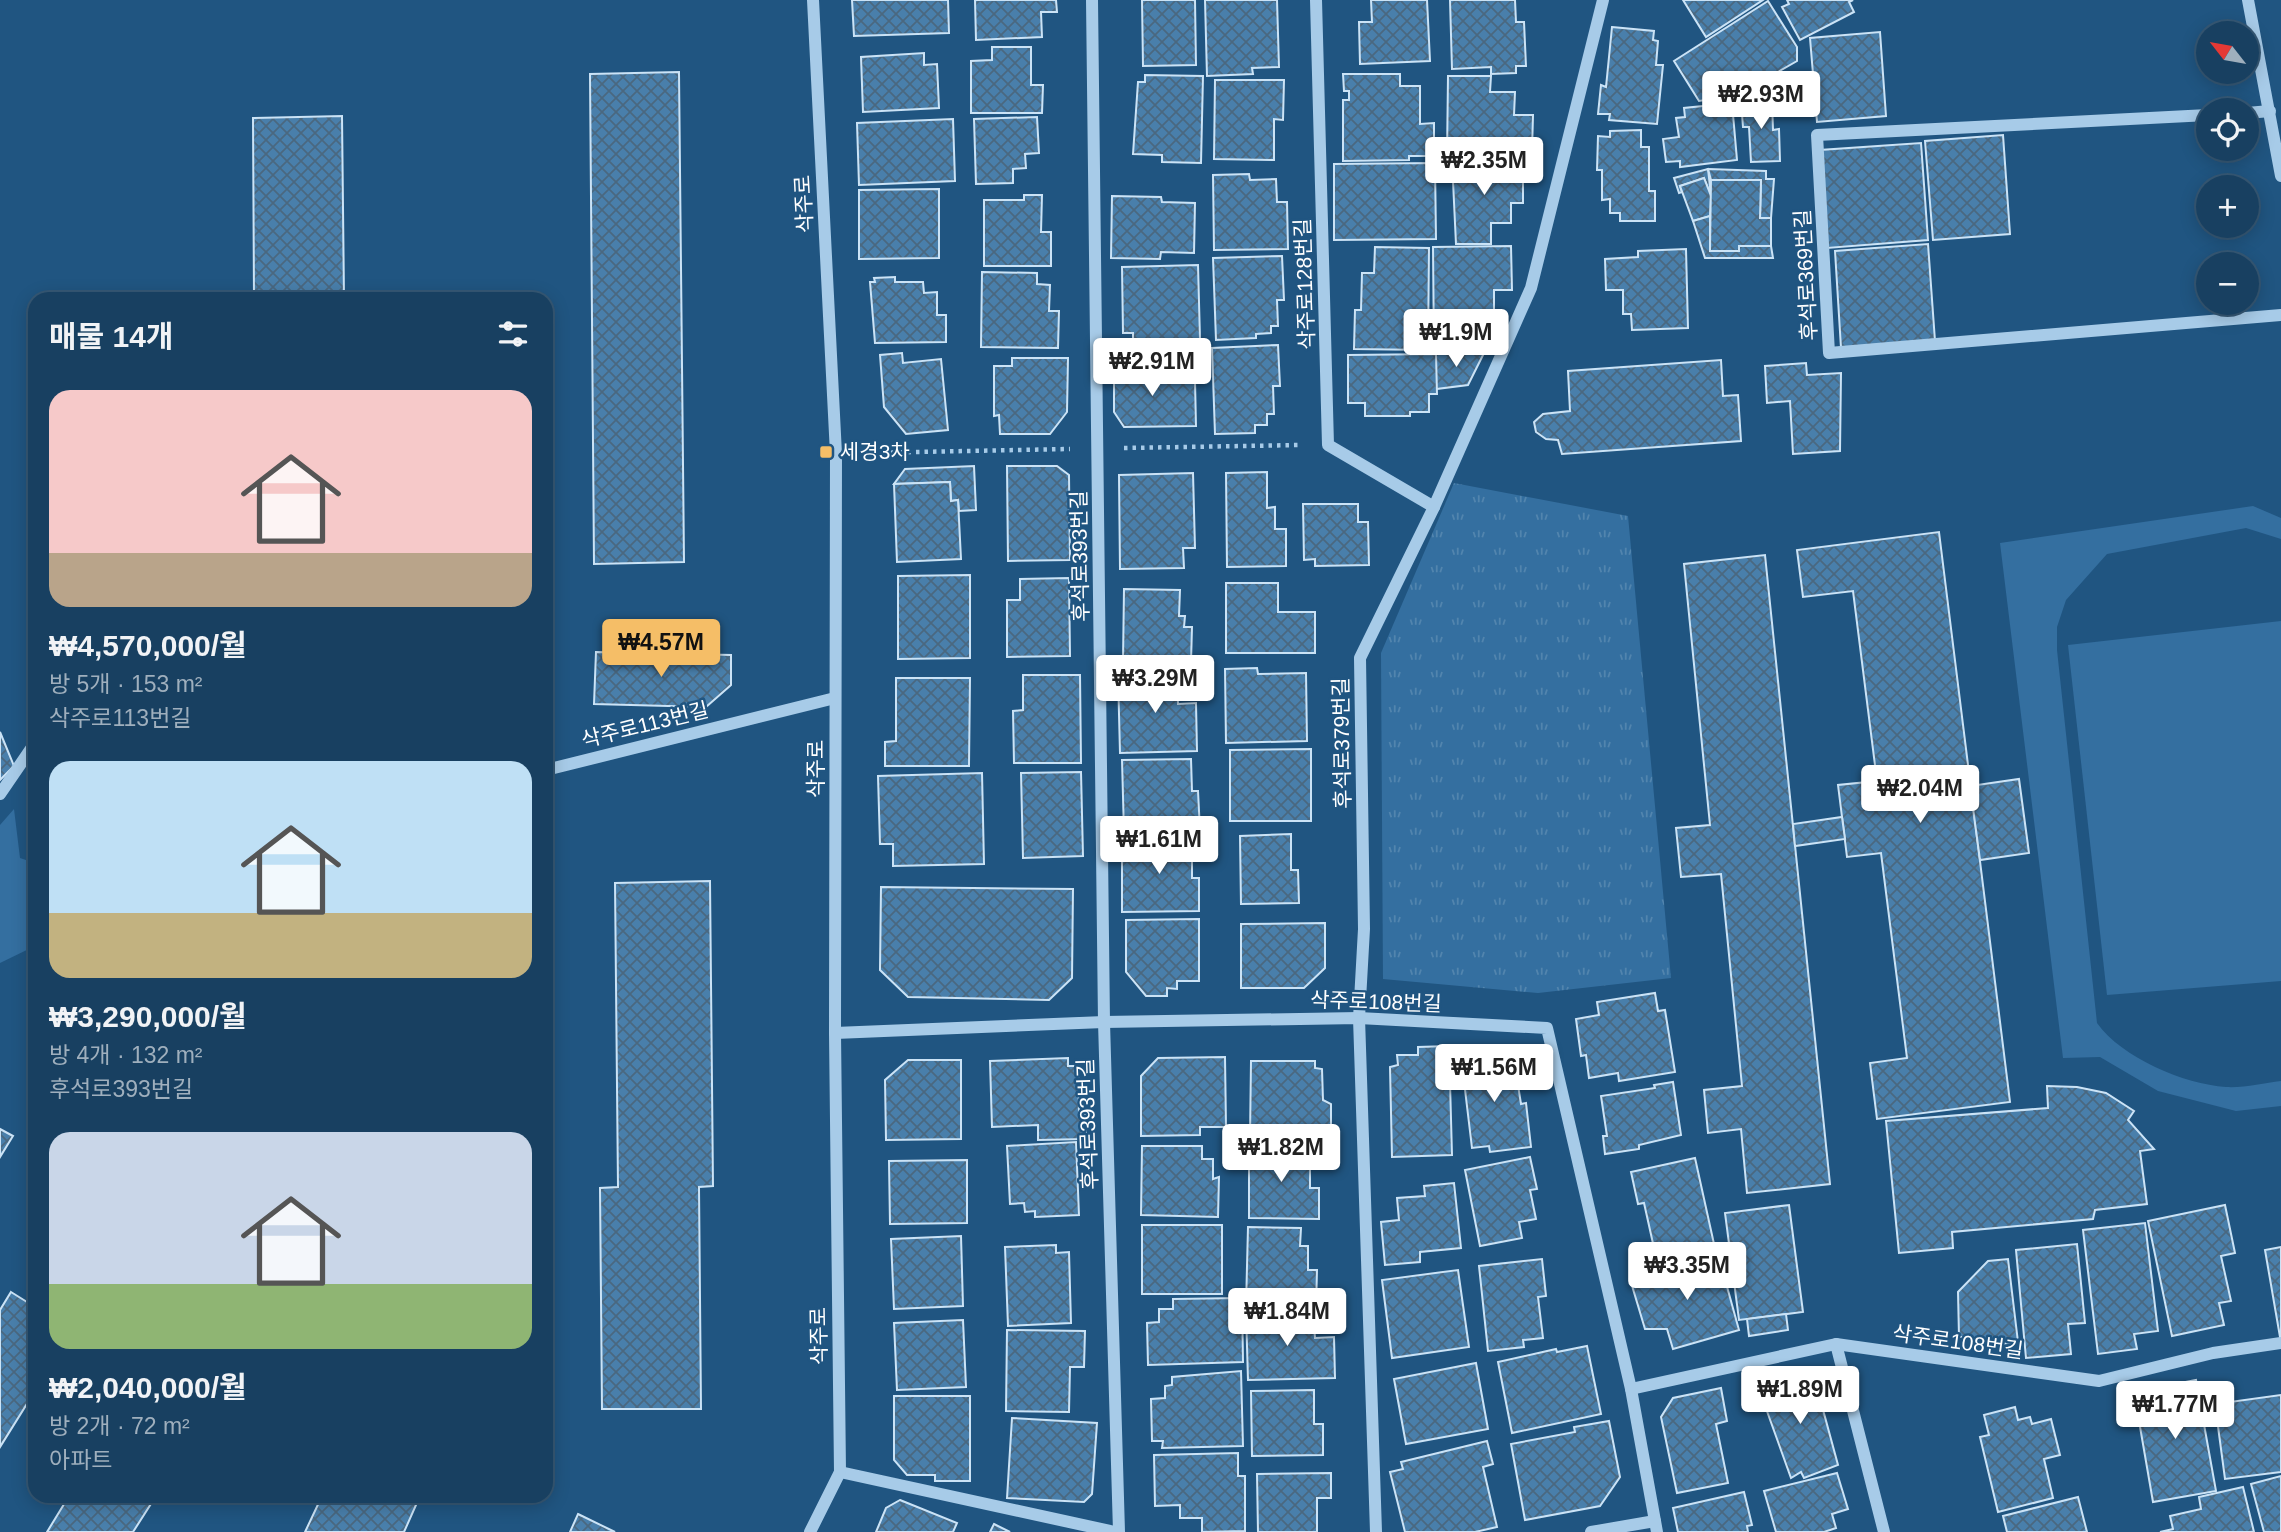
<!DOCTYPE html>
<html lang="ko">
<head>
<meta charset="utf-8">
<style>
  :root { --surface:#184061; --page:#214767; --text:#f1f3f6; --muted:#9fafbd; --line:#365976; --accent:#f5be67 }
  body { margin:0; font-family:Helvetica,"Noto Sans KR",sans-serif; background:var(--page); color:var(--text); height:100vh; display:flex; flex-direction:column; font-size:26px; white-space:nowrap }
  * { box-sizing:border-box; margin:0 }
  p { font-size:23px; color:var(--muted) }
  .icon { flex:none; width:38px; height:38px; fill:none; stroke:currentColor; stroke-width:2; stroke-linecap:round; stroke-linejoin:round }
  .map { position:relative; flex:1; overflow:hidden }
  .panel { position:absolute; left:28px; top:292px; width:525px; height:1211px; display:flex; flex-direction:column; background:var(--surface); border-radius:21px; box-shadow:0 4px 18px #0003,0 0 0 2px var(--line) }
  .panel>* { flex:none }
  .needle { width:46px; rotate:301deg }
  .tools { position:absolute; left:2196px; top:21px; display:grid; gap:14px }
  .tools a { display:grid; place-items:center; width:63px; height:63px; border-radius:50%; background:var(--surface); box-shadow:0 4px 18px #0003,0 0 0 2px var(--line); font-size:35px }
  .price { position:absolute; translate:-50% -60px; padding:0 16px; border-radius:7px; background:#fff; color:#222; font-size:23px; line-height:46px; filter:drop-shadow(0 2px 4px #0008) }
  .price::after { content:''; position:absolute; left:50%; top:42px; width:21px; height:16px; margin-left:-10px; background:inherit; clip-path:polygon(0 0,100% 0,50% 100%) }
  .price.current { background:var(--accent); color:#111 }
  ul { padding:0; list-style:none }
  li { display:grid; align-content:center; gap:14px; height:371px; padding:0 21px }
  li span { display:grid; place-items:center; height:217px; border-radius:21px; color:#555 }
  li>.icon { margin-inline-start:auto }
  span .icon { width:126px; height:126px; fill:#fffc; stroke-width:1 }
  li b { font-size:30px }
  h2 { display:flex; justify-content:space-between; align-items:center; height:84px; padding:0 21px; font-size:30px }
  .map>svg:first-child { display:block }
  .green { fill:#346fa0 }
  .park { fill:url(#park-tufts) }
  .building { fill:url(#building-cross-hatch); stroke:#cbe3f6; stroke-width:2 }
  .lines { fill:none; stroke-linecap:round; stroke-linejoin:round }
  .path { stroke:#a7cbe8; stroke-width:4.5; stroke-dasharray:3.5 5; stroke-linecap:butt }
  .minor { stroke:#a7cbe8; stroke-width:12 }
  .poi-dot { fill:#f5be67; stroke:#205581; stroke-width:2.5 }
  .labels { text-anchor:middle; stroke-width:5; stroke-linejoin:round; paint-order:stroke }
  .street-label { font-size:21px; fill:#fff; stroke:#205581 }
  .poi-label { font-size:21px; fill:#fff; stroke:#205581; text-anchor:start }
</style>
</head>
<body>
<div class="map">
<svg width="2281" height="1532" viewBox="0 0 2281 1532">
  <defs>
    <pattern id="park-tufts" width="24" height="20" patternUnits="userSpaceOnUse" patternTransform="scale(1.75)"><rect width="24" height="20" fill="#346fa0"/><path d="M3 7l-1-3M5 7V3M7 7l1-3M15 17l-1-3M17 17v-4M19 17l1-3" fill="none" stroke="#5285ae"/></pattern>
    <pattern id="building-cross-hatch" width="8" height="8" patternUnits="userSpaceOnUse" patternTransform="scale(1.75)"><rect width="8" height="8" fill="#497fab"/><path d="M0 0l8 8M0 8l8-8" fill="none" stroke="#4a6880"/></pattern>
  </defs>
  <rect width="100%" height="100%" fill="#205581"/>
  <!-- green -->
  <g class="green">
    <path d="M2253,506L2281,518V539L2246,528L2107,554L2066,600L2057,627V650L2097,1023C2122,1058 2184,1084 2226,1087C2244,1088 2264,1083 2281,1081V1106L2236,1111L2158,1091L2100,1057L2063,1058L2000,543Z"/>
    <path d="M2281,621V981L2107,995L2068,645Z"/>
    <path d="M14,809L20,858L35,863V946L0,963V825Z"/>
  </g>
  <!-- park -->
  <path class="park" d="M1454,483L1628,516L1671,978L1538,993L1383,979L1381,653Z"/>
  <!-- building -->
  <g class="building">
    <path d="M852,0H948L949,33L854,36Z"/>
    <path d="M975,0H1056L1057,12H1041L1042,37L976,40Z"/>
    <path d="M1142,0H1195L1196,65L1143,66Z"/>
    <path d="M1205,0H1277L1279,67L1252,68L1253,74L1207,76Z"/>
    <path d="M1371,0H1427L1430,61L1360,64L1359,22H1372Z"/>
    <path d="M1450,0H1515L1516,22H1524L1526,66H1516V73L1491,74V67L1452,69Z"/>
    <path d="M1683,0H1763L1706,37Z"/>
    <path d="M1787,0H1853L1849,2L1854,12L1800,40L1782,7L1789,4Z"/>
    <path d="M1768,1L1797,47V61L1738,95L1699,101L1674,61Z"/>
    <path d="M1612,27L1654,31L1653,40L1658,41L1656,65H1663L1657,124L1609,120L1610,114H1598L1601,85L1606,87Z"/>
    <path d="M1880,32L1886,116L1817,122L1810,38Z"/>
    <path d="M992,47H1031V85H1043L1042,113H971V61L992,60Z"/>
    <path d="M924,53V65L937,64L939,108L863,112L861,57Z"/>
    <path d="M679,72L684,562L594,564L590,74Z"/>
    <path d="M1343,74H1400V86H1420V124L1434,123V156H1409V160L1343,161V100H1349V91H1344Z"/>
    <path d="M1145,75L1203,76L1201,163L1162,162V155L1133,154L1138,82H1145Z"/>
    <path d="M1448,76H1491L1490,92H1515L1514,115H1533L1532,151H1514V158L1447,157Z"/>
    <path d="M1215,80H1284L1283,120L1274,119V160L1214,159Z"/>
    <path d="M1772,101L1773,130L1779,129L1780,161L1751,162L1749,127H1743L1741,102Z"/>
    <path d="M1732,103L1737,160L1680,167V161L1666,162L1663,139L1679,137L1676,118L1685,117L1684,108Z"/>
    <path d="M342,116L344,299H254L253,118Z"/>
    <path d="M1037,117L1039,153L1025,154L1026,168L1013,169V183L976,184L974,119Z"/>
    <path d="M953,119L955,181L859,185L857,123Z"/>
    <path d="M1641,130V147H1649V191H1655V221H1620V213H1610V199L1602,200V170H1597L1598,136L1610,137V131Z"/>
    <path d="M2003,135L2010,234L1933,240L1925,141Z"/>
    <path d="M1921,143L1928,240L1827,248L1820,150Z"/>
    <path d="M1448,161H1523V203H1511V223H1491V244H1456L1453,181H1447Z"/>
    <path d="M1435,163L1436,239L1334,240V164Z"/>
    <path d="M1708,169L1711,196L1704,178L1680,186L1682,192L1679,193L1674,178Z"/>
    <path d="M1708,169L1766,171V179H1774L1771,218H1760L1761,180H1711Z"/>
    <path d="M1249,174L1250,180L1276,179L1277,202H1287L1288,249L1214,250L1213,175Z"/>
    <path d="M1704,178L1711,196L1710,216L1693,221L1680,186Z"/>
    <path d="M1711,180H1761L1760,218H1771V246H1739V251H1710Z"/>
    <path d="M939,189V258L859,259V190Z"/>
    <path d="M1024,195H1042L1041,232H1051V266H984V200H1024Z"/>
    <path d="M1112,196L1161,197L1162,202L1195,203L1194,253L1161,252L1160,259L1111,258Z"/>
    <path d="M1710,216V251H1739V246H1771L1773,258H1705L1693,221Z"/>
    <path d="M1928,244L1935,341L1841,348L1835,251Z"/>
    <path d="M1511,246L1512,290H1494V321H1478V350L1434,351L1433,247Z"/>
    <path d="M1375,247L1429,248L1428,350L1354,349L1355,310H1361L1362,273H1374Z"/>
    <path d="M1686,249L1688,328L1632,330L1631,314H1623V290H1606L1605,259L1638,257V251Z"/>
    <path d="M1282,256L1284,300H1277L1278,326H1271V333L1256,334V338L1216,340L1213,258Z"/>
    <path d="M1198,265L1200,339L1133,341V333H1123L1122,267Z"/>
    <path d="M982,272L1037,273V284L1050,285L1049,311H1059L1058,348L981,347Z"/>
    <path d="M895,277V282H923L924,293L937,292V315H946V342L875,343L870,282H875L874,278Z"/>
    <path d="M1278,345L1280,386H1273L1274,414H1267V425H1255V433L1215,434L1212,348Z"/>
    <path d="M1485,351L1468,385L1436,389V354Z"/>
    <path d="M902,353L903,363L941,359L948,430L906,434L884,407L880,355Z"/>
    <path d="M1436,354L1437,394H1429V412H1410V416H1365V403H1348V355Z"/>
    <path d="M1012,358H1068L1067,412L1050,434H1000L999,415L994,416V366H1012Z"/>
    <path d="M1721,360L1723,396L1738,395L1741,441L1562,454L1558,440L1546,439L1536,432L1534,422L1543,414L1570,411L1568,371Z"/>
    <path d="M1806,363L1807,375L1841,373L1840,451L1793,454L1790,401L1767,403L1765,366Z"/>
    <path d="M1165,364V381H1195L1196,426L1124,427L1114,412V365Z"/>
    <path d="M974,466L976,510L959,511L958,500L951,501L950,482L894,484L905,469Z"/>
    <path d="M1007,466H1057L1069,475L1070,560L1008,561Z"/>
    <path d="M1267,472V508L1275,507V529H1286V566L1227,567L1226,473Z"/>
    <path d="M1193,473L1195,548H1183L1184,568L1120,569L1119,475Z"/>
    <path d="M950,482L951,501L958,500L961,559L897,562L894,484Z"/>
    <path d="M1303,504H1358V522H1368L1369,565L1315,566V559L1304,560Z"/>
    <path d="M1939,532L2010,1102L1877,1119L1870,1063L1907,1058L1881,853L1847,857L1838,785L1877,781L1853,591L1803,597L1797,550Z"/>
    <path d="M1765,555L1830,1184L1747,1193L1741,1129L1708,1133L1704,1090L1742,1086L1721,874L1681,877L1676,828L1710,825L1684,564Z"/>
    <path d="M970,575V658L898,659V576Z"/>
    <path d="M1069,578L1070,656L1007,657V600H1020V579Z"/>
    <path d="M1226,583H1278V612H1315V653H1226Z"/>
    <path d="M1124,589L1180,590L1179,616H1185L1184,627H1192L1191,662L1123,661Z"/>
    <path d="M596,652L731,655V685L706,707L594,704Z"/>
    <path d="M1257,668L1258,674L1306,673L1307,741L1226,743L1225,669Z"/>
    <path d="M1177,673L1178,704L1196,703L1197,751L1120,753L1118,675Z"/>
    <path d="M1023,675H1080L1081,763H1014L1013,711L1023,710Z"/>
    <path d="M896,678H970L969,766H885V742L896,741Z"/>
    <path d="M0,732L14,766L0,780Z"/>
    <path d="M1311,749V821H1230V750Z"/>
    <path d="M1191,759L1192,791H1198L1200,831L1124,833L1122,760Z"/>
    <path d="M1081,772L1083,856L1023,858L1021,773Z"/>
    <path d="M982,773L984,864L893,866V844H880L878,776Z"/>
    <path d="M2019,779L2029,853L1980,860L1970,786Z"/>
    <path d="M1842,817L1845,839L1795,846L1793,824Z"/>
    <path d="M1291,834V870H1298L1299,903L1241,904L1240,836Z"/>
    <path d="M1192,838V878H1199V911L1122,912V839Z"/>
    <path d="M710,881L713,1186L699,1187L701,1409H602L600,1188L618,1187L615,883Z"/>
    <path d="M881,887L1073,889L1072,978L1049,1000L908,997L880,970Z"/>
    <path d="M1199,919V981H1177V989L1167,988V996H1146L1126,972V920Z"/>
    <path d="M1325,923V968L1304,988H1241V924Z"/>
    <path d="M1655,993L1658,1011L1665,1010L1675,1072L1619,1081L1618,1073L1589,1078L1586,1055L1581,1056L1576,1019L1599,1015L1597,1002Z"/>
    <path d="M1449,1046L1452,1155L1392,1157L1390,1067L1398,1065L1397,1055H1418V1047Z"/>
    <path d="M1506,1050L1511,1086L1518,1085L1521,1104L1526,1103L1531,1147L1490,1152L1489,1146L1472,1148L1461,1056Z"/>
    <path d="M1225,1057L1226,1127H1200V1135L1141,1136V1076L1158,1058Z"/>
    <path d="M1068,1058V1066H1078L1079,1111L1085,1110L1086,1139L1038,1140V1125L992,1127L990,1061Z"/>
    <path d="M908,1060H961V1139L886,1140L885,1080Z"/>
    <path d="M1251,1061H1315V1068L1322,1069L1323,1100L1331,1104V1138L1250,1137Z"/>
    <path d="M1673,1082L1681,1135L1639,1145V1149L1605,1154L1603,1136H1607L1601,1096L1655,1088L1654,1085Z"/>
    <path d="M2047,1086L2077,1087L2106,1093L2134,1111L2128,1120L2154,1149L2140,1151L2147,1204L2095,1210L2093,1219L1952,1232L1953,1248L1899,1253L1886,1121L2048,1108Z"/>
    <path d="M0,1129L13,1136L0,1157Z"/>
    <path d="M1076,1142L1079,1215L1035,1217V1211L1025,1212L1024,1203L1010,1204L1007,1146Z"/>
    <path d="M1142,1146H1202V1159H1213V1179L1219,1177L1218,1217L1141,1215Z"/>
    <path d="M1249,1146H1301V1160H1310V1188H1319V1219L1249,1218Z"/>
    <path d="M1530,1157L1537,1189L1530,1190L1536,1219L1519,1222L1522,1238L1480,1246L1465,1170Z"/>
    <path d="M1695,1158L1716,1253L1658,1266L1644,1203L1638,1204L1631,1172Z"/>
    <path d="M967,1160V1223L890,1224L889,1161Z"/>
    <path d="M1454,1183L1461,1248L1420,1252V1262L1385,1265L1381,1222L1399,1220L1397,1198L1425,1196L1424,1186Z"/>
    <path d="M1789,1205L1803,1312L1739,1320L1725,1213Z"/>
    <path d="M2225,1205L2235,1253L2221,1256L2231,1301L2219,1303L2224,1325L2172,1336L2148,1221Z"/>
    <path d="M2145,1223L2158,1331L2134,1334L2137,1349L2098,1354L2083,1230Z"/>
    <rect x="1142" y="1225" width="80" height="69"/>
    <path d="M1248,1227L1301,1228L1300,1246H1308V1270H1317L1316,1308L1246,1306Z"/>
    <path d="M961,1236L963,1306L894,1309L891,1239Z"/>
    <path d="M2077,1244L2085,1323L2068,1324L2071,1354L2026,1358L2016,1250Z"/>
    <path d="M1056,1245V1253L1069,1252L1071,1323L1008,1326L1005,1247Z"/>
    <path d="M2281,1247V1337H2280L2265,1250Z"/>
    <path d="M1718,1254L1739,1330L1673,1349L1667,1329H1645L1630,1279Z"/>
    <path d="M1542,1259L1546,1296L1538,1297L1543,1338L1523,1340L1524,1347L1488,1351L1479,1266Z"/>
    <path d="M2008,1259L2018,1342L1992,1345L1989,1340L1974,1341L1971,1337H1959L1958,1292L1988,1261Z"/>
    <path d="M1458,1270L1469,1347L1392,1358L1382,1280Z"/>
    <path d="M11,1292L35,1307V1391L0,1447V1310Z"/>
    <path d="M1242,1298L1243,1362L1148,1365L1147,1323L1159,1322V1309H1173V1299Z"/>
    <path d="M1303,1311L1304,1324H1314L1315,1338L1334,1337L1335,1378L1248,1380L1246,1312Z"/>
    <path d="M1786,1314L1788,1330L1749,1336L1747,1319Z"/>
    <path d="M963,1320L966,1387L897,1390L894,1323Z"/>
    <path d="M1007,1330L1085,1331L1084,1367H1070L1069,1412L1006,1411Z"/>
    <path d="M1587,1346L1601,1414L1512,1433L1498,1362L1556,1349L1557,1352Z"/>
    <path d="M1476,1363L1488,1429L1406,1444L1394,1379Z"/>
    <path d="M1241,1371L1243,1446L1162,1448L1163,1441H1152L1151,1399L1165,1398V1386L1172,1385V1377Z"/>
    <path d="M1802,1376L1816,1384L1838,1465L1804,1478L1801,1472L1791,1478L1759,1389Z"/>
    <path d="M2196,1380L2216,1491L2153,1502L2134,1392Z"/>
    <path d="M1721,1388L1727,1421L1716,1424L1728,1483L1677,1493L1661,1417L1673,1398Z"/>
    <path d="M1314,1390V1424H1323V1455L1252,1456L1251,1391Z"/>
    <path d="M2281,1395V1472L2225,1479L2215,1404Z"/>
    <path d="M894,1396H970V1481H935V1475H907L894,1460Z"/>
    <path d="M2015,1407L2018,1420L2030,1417L2032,1424L2051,1419L2060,1455L2044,1459L2053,1498L1998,1512L1980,1437L1989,1435L1984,1415Z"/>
    <path d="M1012,1418L1097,1423L1092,1494L1084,1502L1007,1498Z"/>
    <path d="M1609,1421L1620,1477L1600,1506L1525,1520L1511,1444L1575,1432L1574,1427Z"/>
    <path d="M1487,1441L1493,1464L1483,1467L1497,1527L1475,1532H1405L1390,1472L1403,1469L1401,1462Z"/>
    <path d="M1238,1453V1476H1245V1531L1202,1532V1518H1180V1505L1155,1506L1154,1455Z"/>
    <path d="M1331,1473V1498H1317V1532H1258L1257,1474Z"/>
    <path d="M1837,1473L1848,1509L1832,1514L1836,1528L1824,1532H1776L1764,1491Z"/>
    <path d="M2281,1476V1532H2264L2251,1484Z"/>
    <path d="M2243,1487L2254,1532H2160L2173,1529L2170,1516L2201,1509L2199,1497Z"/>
    <path d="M1744,1492L1752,1525L1747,1526L1748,1532H1678L1673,1508Z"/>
    <path d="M69,1496H156L133,1532H47Z"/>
    <path d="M322,1496H420L404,1532H305Z"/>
    <path d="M2078,1497L2087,1532H2007L2003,1516Z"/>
    <path d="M900,1500L957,1523L953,1532H876L886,1508Z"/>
    <path d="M578,1514L615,1532H570Z"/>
    <path d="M994,1524L1010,1532H990Z"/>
  </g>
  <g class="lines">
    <!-- path -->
    <g class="path">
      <path d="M1124,448L1301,445"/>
      <path d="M865,453L1070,449"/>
    </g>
    <!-- minor -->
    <g class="minor">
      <path d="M1092,0L1104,1022L1119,1532"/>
      <path d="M1316,0L1328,445L1434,507"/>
      <path d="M2248,0L2281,176"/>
      <path d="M2247,113L2270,111"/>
      <path d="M2208,115L1817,135L1829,353L2281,315"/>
      <path d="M546,770L835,698"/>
      <path d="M0,794L35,743"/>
      <path d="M835,1033L1104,1022L1359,1018L1547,1028L1631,1389L1657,1532"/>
      <path d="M1836,1344L1884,1532"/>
      <path d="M1631,1389L1836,1344L2099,1381L2213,1353L2281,1343"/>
      <path d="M840,1472L1115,1532"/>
      <path d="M810,1532L840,1472L835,1033L836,454L813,0"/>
      <path d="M1376,1532L1359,1018L1364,929L1360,658L1434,507L1531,288L1603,0"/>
      <path d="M1591,1532L1655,1521"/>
    </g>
  </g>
  <!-- markers -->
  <rect class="poi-dot" x="819" y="445" width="14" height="14" rx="3.5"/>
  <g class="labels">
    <!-- street labels -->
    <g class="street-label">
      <text transform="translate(804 204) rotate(-93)" y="7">삭주로</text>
      <text transform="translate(1806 275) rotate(-93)" y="7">후석로369번길</text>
      <text transform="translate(1305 284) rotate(-92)" y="7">삭주로128번길</text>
      <text transform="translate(1080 556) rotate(-91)" y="7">후석로393번길</text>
      <text transform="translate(645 725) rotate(-14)" y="7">삭주로113번길</text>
      <text transform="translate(1342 743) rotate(-91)" y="7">후석로379번길</text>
      <text transform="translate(816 769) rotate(-90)" y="7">삭주로</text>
      <text transform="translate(1376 1002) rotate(2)" y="7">삭주로108번길</text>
      <text transform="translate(1088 1124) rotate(-92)" y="7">후석로393번길</text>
      <text transform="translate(819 1336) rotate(-91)" y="7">삭주로</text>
      <text transform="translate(1958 1342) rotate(8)" y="7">삭주로108번길</text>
    </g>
    <!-- poi labels -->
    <g class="poi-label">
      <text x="840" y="459">세경3차</text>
    </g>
  </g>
</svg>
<div class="tools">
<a><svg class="needle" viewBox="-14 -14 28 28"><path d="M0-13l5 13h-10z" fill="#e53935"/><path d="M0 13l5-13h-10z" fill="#9fafbd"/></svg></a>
<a><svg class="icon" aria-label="locate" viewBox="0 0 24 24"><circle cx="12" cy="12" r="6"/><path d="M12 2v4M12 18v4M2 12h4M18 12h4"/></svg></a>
<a>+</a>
<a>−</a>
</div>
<b class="price" style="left:1761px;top:131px">₩2.93M</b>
<b class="price" style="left:1484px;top:197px">₩2.35M</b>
<b class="price" style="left:1456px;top:369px">₩1.9M</b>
<b class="price" style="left:1152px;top:398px">₩2.91M</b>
<b class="price current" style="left:661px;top:679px">₩4.57M</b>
<b class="price" style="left:1155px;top:715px">₩3.29M</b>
<b class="price" style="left:1920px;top:825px">₩2.04M</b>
<b class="price" style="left:1159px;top:876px">₩1.61M</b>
<b class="price" style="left:1494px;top:1104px">₩1.56M</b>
<b class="price" style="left:1281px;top:1184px">₩1.82M</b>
<b class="price" style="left:1687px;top:1302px">₩3.35M</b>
<b class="price" style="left:1287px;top:1348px">₩1.84M</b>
<b class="price" style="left:1800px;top:1426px">₩1.89M</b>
<b class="price" style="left:2175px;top:1441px">₩1.77M</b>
<section class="panel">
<h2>매물 14개<svg class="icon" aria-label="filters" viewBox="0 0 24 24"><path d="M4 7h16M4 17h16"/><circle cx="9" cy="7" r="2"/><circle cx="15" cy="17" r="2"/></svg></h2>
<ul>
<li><span style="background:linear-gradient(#f6c9c9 75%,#b9a48a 0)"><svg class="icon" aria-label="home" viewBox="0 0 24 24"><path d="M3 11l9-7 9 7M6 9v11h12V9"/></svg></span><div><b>₩4,570,000/월</b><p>방 5개 · 153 m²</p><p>삭주로113번길</p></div></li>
<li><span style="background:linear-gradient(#bfe0f5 70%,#c2b280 0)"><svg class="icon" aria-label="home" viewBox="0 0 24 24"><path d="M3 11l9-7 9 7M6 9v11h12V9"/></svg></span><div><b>₩3,290,000/월</b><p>방 4개 · 132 m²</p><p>후석로393번길</p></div></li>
<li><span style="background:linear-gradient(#c9d6e8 70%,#8fb573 0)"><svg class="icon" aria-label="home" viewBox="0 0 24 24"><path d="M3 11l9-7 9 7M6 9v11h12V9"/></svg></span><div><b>₩2,040,000/월</b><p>방 2개 · 72 m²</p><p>아파트</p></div></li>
</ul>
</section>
</div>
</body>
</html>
